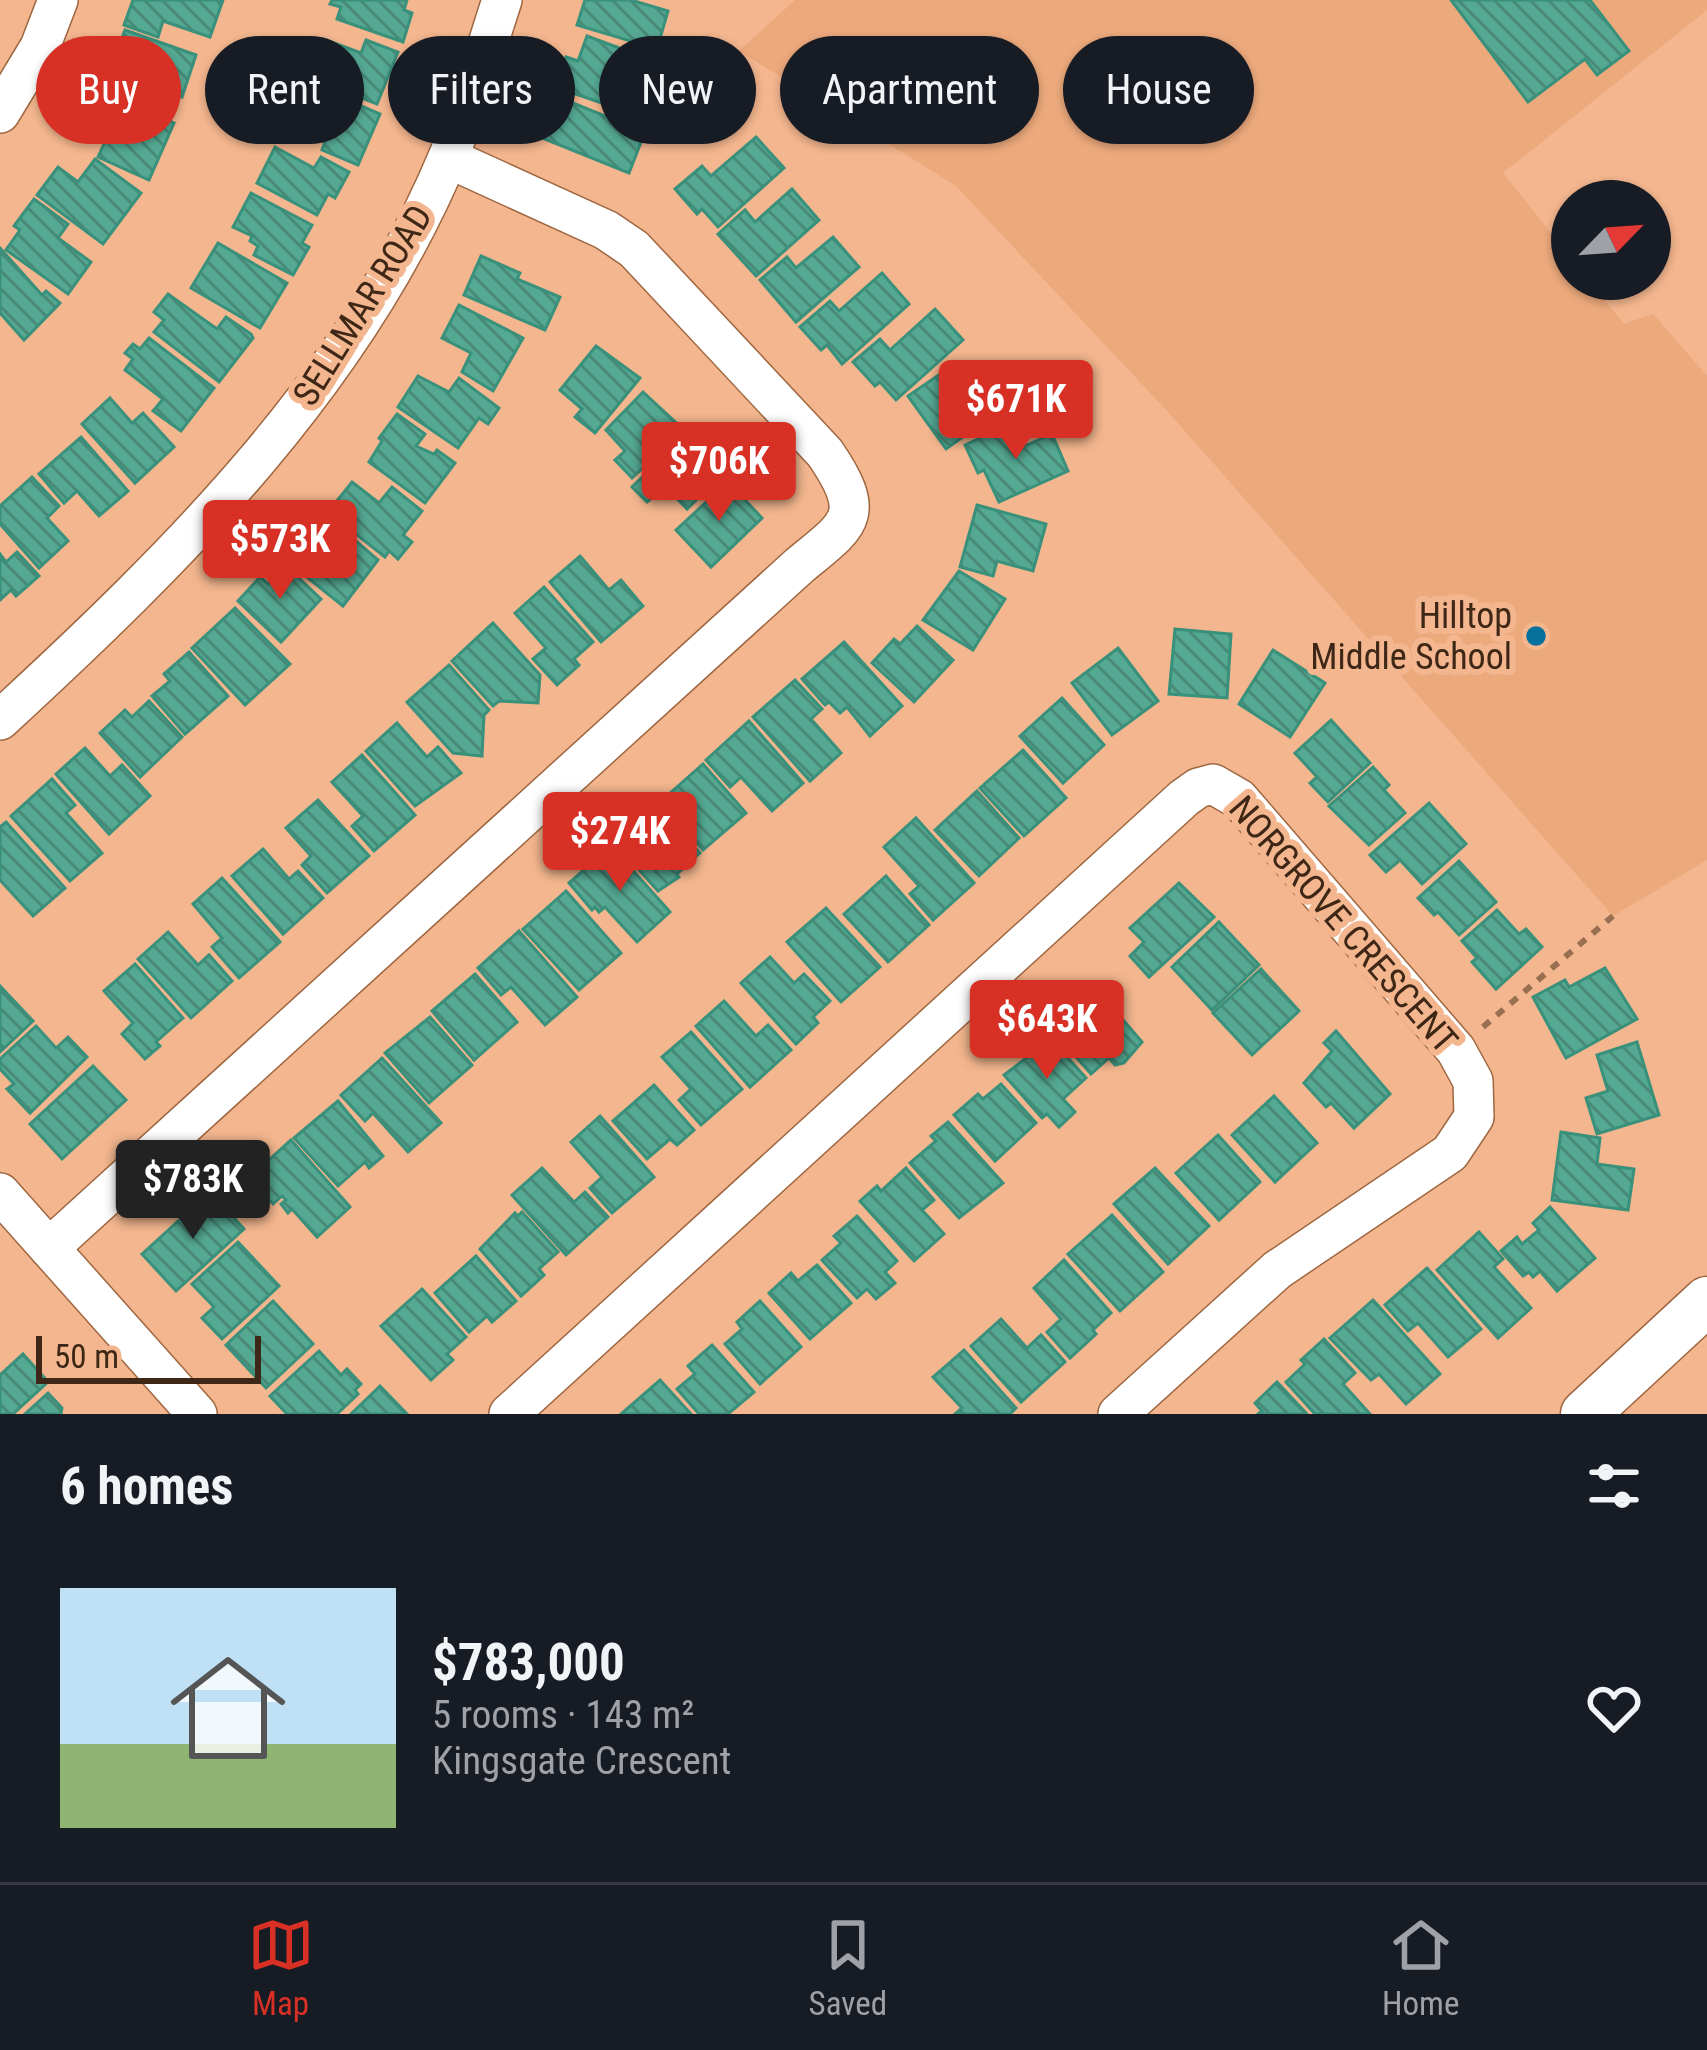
<!DOCTYPE html>
<html lang="en">
<head>
<meta charset="utf-8">
<style>
  :root { --surface:#171b24; --page:#242831; --text:#f1f3f6; --muted:#9ea1a6; --line:#363941; --accent:#d93025 }
  body { margin:0; font-family:"Roboto Condensed",sans-serif; background:var(--page); color:var(--text); height:100vh; display:flex; flex-direction:column; font-size:45px; white-space:nowrap }
  * { box-sizing:border-box; margin:0 }
  p { font-size:39px; color:var(--muted) }
  .icon { flex:none; width:66px; height:66px; fill:none; stroke:currentColor; stroke-width:2; stroke-linecap:round; stroke-linejoin:round }
  .map { position:relative; height:1414px; overflow:hidden }
  .details { display:flex; flex-direction:column; background:var(--surface); flex:1 }
  .details>* { flex:none }
  .top-card { position:absolute; left:36px; top:36px; width:1635px; height:108px; display:flex; gap:24px }
  .needle { width:78px; rotate:65deg }
  .fabs { position:absolute; left:1551px; top:180px; display:grid; gap:24px }
  .fabs a { display:grid; place-items:center; width:120px; height:120px; border-radius:50%; background:var(--surface); box-shadow:0 3px 9px #0004; font-size:60px }
  .scale { position:absolute; left:36px; bottom:30px; width:225px; box-sizing:border-box; padding-left:12px; border:6px solid #3e2716; border-top:0; font-size:33px; line-height:42px; white-space:nowrap; color:#3e2716; -webkit-text-stroke:9px #f3b68e; paint-order:stroke }
  .price { position:absolute; translate:-50% -102px; padding:0 27px; border-radius:12px; background:var(--accent); color:#fff; font-size:39px; line-height:78px; filter:drop-shadow(0 3px 6px #0008) }
  .price::after { content:''; position:absolute; left:50%; top:72px; width:36px; height:27px; margin-left:-18px; background:inherit; clip-path:polygon(0 0,100% 0,50% 100%) }
  .price.on { background:#222; color:#fff }
  ul { padding:0; list-style:none }
  li { display:flex; align-items:center; gap:36px; height:300px; padding:0 60px }
  li span { display:grid; place-items:center; flex:none; width:336px; height:240px; border-radius:0px; color:#555 }
  li>.icon { margin-inline-start:auto }
  span .icon { width:144px; height:144px; fill:#fffc; stroke-width:1 }
  li b { font-size:51px }
  h2 { display:flex; justify-content:space-between; align-items:center; height:144px; padding:0 60px; font-size:51px }
  .chip { padding:0 42px; border-radius:54px; background:var(--surface); box-shadow:0 3px 9px #0004; font-size:42px; line-height:108px }
  .chip.on { background:var(--accent); color:#fff }
  .tabs { display:flex; justify-content:space-around; align-items:center; height:168px; border-top:3px solid var(--line); background:var(--surface); font-size:33px; color:var(--muted) }
  .tabs a { display:grid; justify-items:center; gap:6px }
  .tabs .on { color:var(--accent) }
  .map>svg:first-child { display:block }
  .built { fill:#eca97c }
  .building { fill:url(#building-back-hatch); stroke:#39907b; stroke-width:3 }
  .lines { fill:none; stroke-linecap:round; stroke-linejoin:round }
  .minor-casing { stroke:#9e6741; stroke-width:42 }
  .major-casing { stroke:#9e6741; stroke-width:51 }
  .path { stroke:#996f52; stroke-width:6; stroke-dasharray:9 9; stroke-linecap:butt }
  .minor { stroke:#fff; stroke-width:39 }
  .major { stroke:#fff; stroke-width:48 }
  .poi-dot { fill:#07719d; stroke:#f3b68e; stroke-width:4.5 }
  .labels { text-anchor:middle; stroke-width:12; stroke-linejoin:round; paint-order:stroke }
  .street-label { font-size:36px; fill:#3e2716; stroke:#f3b68e }
  .poi-label { font-size:36px; fill:#3e2716; stroke:#f3b68e; text-anchor:end }
</style>
</head>
<body>
<div class="map">
<svg width="1707" height="1414" viewBox="0 0 1707 1414">
  <defs>
    <pattern id="building-back-hatch" width="6" height="6" patternUnits="userSpaceOnUse" patternTransform="scale(3)"><rect width="6" height="6" fill="#55a993"/><path d="M-1 5l2 2M0 0l6 6M5-1l2 2" fill="none" stroke="#488a77"/></pattern>
  </defs>
  <rect width="100%" height="100%" fill="#f3b68e"/>
  <!-- built -->
  <path class="built" d="M795,0H1707V10L1503,173L1572,259V279H1588L1624,324L1653,314L1707,376V860L1613,916L1168,412L956,186L739,51Z"/>
  <!-- building -->
  <g class="building">
    <path d="M133,0H223L210,37L163,21L158,37L124,25Z"/>
    <path d="M332,0H407L404,10L412,13L403,42L337,19L341,7L330,4Z"/>
    <path d="M585,0H631L668,11L657,49L577,25Z"/>
    <path d="M1451,0H1590L1629,51L1597,75L1585,59L1528,102Z"/>
    <path d="M125,30L196,55L182,97L140,82L135,95L104,84Z"/>
    <path d="M587,36L630,52L625,68L656,78L643,117L555,87L566,57L578,61Z"/>
    <path d="M323,39L361,53L366,40L398,52L377,104L308,77Z"/>
    <path d="M306,82L380,114L358,165L322,150L327,136L290,121Z"/>
    <path d="M100,90L174,123L149,180L98,157L110,131L86,121Z"/>
    <path d="M553,95L645,132L629,173L537,136Z"/>
    <path d="M756,137L784,168L718,227L702,209L697,214L675,189L702,166L711,176Z"/>
    <path d="M275,147L314,168L321,157L349,172L335,198L328,194L317,215L257,183Z"/>
    <path d="M95,159L141,193L103,244L37,195L58,167L78,182Z"/>
    <path d="M792,189L819,220L756,276L718,234L745,210L755,222Z"/>
    <path d="M251,193L312,225L302,243L309,247L293,275L254,255L258,246L250,241L252,236L233,227Z"/>
    <path d="M34,199L68,224L58,238L91,262L68,294L6,250L20,230L14,226Z"/>
    <path d="M833,237L859,267L796,322L760,280L787,257L796,268Z"/>
    <path d="M218,243L287,283L260,328L191,288Z"/>
    <path d="M0,248L42,295L46,291L60,303L24,340L0,313Z"/>
    <path d="M481,256L520,273L517,279L560,297L545,330L464,295Z"/>
    <path d="M882,273L909,304L842,364L827,345L821,350L800,327L830,301L839,311Z"/>
    <path d="M168,294L217,329L226,317L251,334L253,338L219,382L154,332L164,320L154,312Z"/>
    <path d="M459,305L523,338L493,391L462,372L471,353L442,338Z"/>
    <path d="M935,309L963,340L896,400L880,382L875,386L853,362L880,339L890,350Z"/>
    <path d="M149,338L214,388L181,431L153,411L163,399L125,370L133,359L125,353L133,344L140,349Z"/>
    <path d="M596,346L640,378L595,433L575,417L582,409L560,390Z"/>
    <path d="M993,366L1016,399L946,449L908,396L943,372L957,391Z"/>
    <path d="M418,376L449,392L459,378L499,408L488,424L479,418L458,448L398,407Z"/>
    <path d="M643,392L684,430L632,478L615,460L625,451L606,430Z"/>
    <path d="M110,398L132,423L143,413L174,447L135,483L82,424Z"/>
    <path d="M397,414L425,434L416,446L434,454L437,450L455,463L425,503L369,462L382,441L379,438Z"/>
    <path d="M1009,425L1020,448L1052,434L1068,471L999,502L984,470L978,473L965,445Z"/>
    <path d="M687,434L722,475L687,509L666,487L647,502L632,487Z"/>
    <path d="M81,437L128,491L99,516L77,491L64,503L39,474Z"/>
    <path d="M32,477L59,506L47,518L68,541L39,568L0,524V506Z"/>
    <path d="M352,482L379,503L392,487L422,511L403,535L412,542L398,559L389,551L385,557L328,512Z"/>
    <path d="M728,482L762,518L711,567L676,530Z"/>
    <path d="M977,505L1046,524L1033,571L997,561L993,576L960,567Z"/>
    <path d="M319,509L378,560L343,606L288,562L304,541L297,536Z"/>
    <path d="M17,552L39,576L16,596L11,590L0,600V554L6,562Z"/>
    <path d="M580,556L609,590L621,580L643,606L601,642L550,582Z"/>
    <path d="M285,565L321,599L281,642L238,601L260,577L268,584Z"/>
    <path d="M959,571L1005,599L973,650L923,620Z"/>
    <path d="M544,587L593,642L574,659L579,665L557,685L533,659L546,648L515,613Z"/>
    <path d="M235,608L290,664L245,705L192,648Z"/>
    <path d="M493,623L540,675L538,703L499,701L493,706L452,661Z"/>
    <path d="M917,626L953,660L914,702L872,663L894,639L900,644Z"/>
    <path d="M1175,629L1231,634L1227,698L1169,694Z"/>
    <path d="M844,642L902,706L870,736L847,707L840,713L829,702L825,705L802,679Z"/>
    <path d="M1118,648L1158,701L1112,735L1072,683Z"/>
    <path d="M1273,650L1325,683L1290,737L1239,704Z"/>
    <path d="M189,652L228,696L185,734L152,696L170,681L164,674Z"/>
    <path d="M449,665L489,710L484,715L482,756L453,753L407,702Z"/>
    <path d="M795,680L822,709L811,719L841,753L810,781L753,717Z"/>
    <path d="M1062,698L1104,745L1063,783L1020,736Z"/>
    <path d="M149,701L182,737L140,777L100,733L125,710L132,717Z"/>
    <path d="M1331,720L1370,763L1328,802L1310,783L1317,777L1295,753Z"/>
    <path d="M749,721L803,783L772,811L741,777L730,787L706,760Z"/>
    <path d="M397,723L427,757L438,747L461,773L415,806L366,751Z"/>
    <path d="M85,748L110,776L122,765L150,796L109,834L56,774Z"/>
    <path d="M1023,750L1066,798L1024,836L980,788Z"/>
    <path d="M362,755L415,815L374,851L352,826L363,816L332,782Z"/>
    <path d="M703,764L746,813L703,850L660,802Z"/>
    <path d="M1373,767L1389,785L1384,790L1405,813L1369,845L1329,806Z"/>
    <path d="M52,779L75,805L66,813L102,853L70,881L11,816Z"/>
    <path d="M977,791L1019,838L979,876L935,830Z"/>
    <path d="M318,800L369,856L327,893L302,865L311,856L286,828Z"/>
    <path d="M1429,803L1466,844L1422,884L1400,860L1386,872L1370,855Z"/>
    <path d="M658,806L700,853L677,874L679,877L658,891L614,842Z"/>
    <path d="M916,818L974,883L933,920L910,894L919,886L884,847Z"/>
    <path d="M6,822L65,888L33,916L0,880V827Z"/>
    <path d="M611,846L670,912L637,942L605,907L599,912L595,907L592,910L569,883Z"/>
    <path d="M263,849L289,879L298,871L323,898L283,934L232,876Z"/>
    <path d="M1459,861L1496,902L1459,935L1438,912L1434,915L1418,898Z"/>
    <path d="M886,876L929,925L888,962L844,914Z"/>
    <path d="M222,878L280,942L239,978L212,947L222,938L193,904Z"/>
    <path d="M1179,883L1214,917L1149,977L1130,956L1144,942L1130,928Z"/>
    <path d="M566,891L621,953L579,990L523,929Z"/>
    <path d="M826,908L880,967L841,1002L787,942Z"/>
    <path d="M1497,910L1519,934L1526,929L1542,947L1496,989L1472,962L1477,958L1462,941Z"/>
    <path d="M1219,922L1259,965L1212,1010L1172,967Z"/>
    <path d="M519,931L577,997L545,1025L511,987L501,995L478,968Z"/>
    <path d="M168,932L198,965L209,955L232,981L191,1018L138,959Z"/>
    <path d="M770,957L794,983L804,974L830,1001L813,1017L818,1023L796,1044L741,983Z"/>
    <path d="M135,964L183,1018L156,1042L160,1046L145,1059L122,1034L133,1023L104,991Z"/>
    <path d="M1605,968L1637,1019L1566,1058L1533,997L1565,980L1569,987Z"/>
    <path d="M1261,969L1299,1011L1252,1055L1213,1013Z"/>
    <path d="M475,974L517,1022L474,1060L432,1011Z"/>
    <path d="M0,986L33,1021L0,1052Z"/>
    <path d="M1100,993L1142,1042L1124,1063L1115,1065L1109,1058L1091,1074L1052,1030Z"/>
    <path d="M724,1001L756,1036L768,1025L791,1050L750,1087L696,1026Z"/>
    <path d="M430,1017L472,1065L429,1103L385,1053Z"/>
    <path d="M36,1026L56,1048L68,1037L87,1057L30,1113L7,1089L14,1084L0,1069V1059Z"/>
    <path d="M1336,1031L1390,1094L1354,1128L1331,1103L1326,1107L1304,1083L1332,1051L1324,1043Z"/>
    <path d="M691,1032L742,1089L701,1125L679,1100L691,1089L662,1057Z"/>
    <path d="M1051,1039L1086,1078L1063,1099L1075,1112L1059,1127L1047,1114L1042,1118L1004,1075Z"/>
    <path d="M1637,1042L1659,1115L1597,1134L1586,1098L1608,1091L1597,1055Z"/>
    <path d="M382,1058L441,1123L408,1152L373,1113L365,1121L341,1095Z"/>
    <path d="M93,1066L126,1100L62,1159L30,1124Z"/>
    <path d="M1001,1084L1036,1123L995,1161L954,1115L978,1094L983,1099Z"/>
    <path d="M654,1085L694,1130L677,1145L670,1139L647,1159L613,1121Z"/>
    <path d="M1274,1096L1317,1143L1275,1182L1232,1135Z"/>
    <path d="M338,1101L383,1156L369,1168L365,1162L338,1186L294,1138Z"/>
    <path d="M600,1116L654,1177L612,1213L590,1188L602,1177L571,1142Z"/>
    <path d="M948,1122L1003,1183L959,1218L910,1163L936,1141L931,1136Z"/>
    <path d="M1561,1132L1600,1138L1597,1164L1634,1169L1628,1210L1552,1200Z"/>
    <path d="M1218,1135L1260,1182L1219,1220L1176,1173Z"/>
    <path d="M291,1140L350,1207L317,1237L292,1209L288,1213L281,1204L286,1200L282,1196L273,1204L249,1178Z"/>
    <path d="M542,1168L574,1202L585,1192L608,1217L566,1255L512,1195Z"/>
    <path d="M906,1168L934,1200L922,1210L944,1234L914,1261L860,1201L877,1186L881,1191Z"/>
    <path d="M1155,1168L1209,1226L1168,1264L1114,1204Z"/>
    <path d="M210,1192L244,1229L176,1291L142,1254Z"/>
    <path d="M1550,1207L1595,1258L1557,1291L1540,1271L1533,1277L1529,1272L1523,1276L1501,1251L1517,1237L1522,1244L1539,1230L1533,1223Z"/>
    <path d="M522,1212L558,1252L539,1269L544,1275L521,1296L480,1249L515,1213L518,1216Z"/>
    <path d="M1112,1215L1163,1272L1120,1311L1068,1254Z"/>
    <path d="M857,1216L897,1261L885,1272L895,1283L876,1299L867,1289L857,1298L822,1260L841,1243L834,1236Z"/>
    <path d="M1479,1232L1503,1259L1494,1267L1531,1308L1498,1338L1437,1270Z"/>
    <path d="M238,1242L279,1286L222,1339L202,1318L214,1307L192,1284Z"/>
    <path d="M476,1256L516,1301L492,1322L487,1316L469,1332L435,1293Z"/>
    <path d="M1064,1260L1111,1313L1093,1330L1096,1334L1070,1358L1047,1332L1061,1319L1034,1288Z"/>
    <path d="M817,1265L851,1303L810,1339L769,1293L791,1273L798,1281Z"/>
    <path d="M1427,1268L1481,1329L1448,1357L1418,1323L1408,1331L1385,1305Z"/>
    <path d="M422,1289L466,1337L447,1354L453,1360L431,1380L381,1326Z"/>
    <path d="M1373,1300L1440,1374L1406,1404L1379,1374L1371,1380L1330,1338Z"/>
    <path d="M273,1301L313,1344L266,1388L226,1345Z"/>
    <path d="M760,1301L801,1347L760,1384L725,1344L742,1329L737,1322Z"/>
    <path d="M1001,1319L1027,1348L1041,1335L1065,1362L1021,1402L971,1346Z"/>
    <path d="M1324,1339L1355,1373L1343,1384L1370,1414H1315L1286,1382L1305,1364L1301,1360Z"/>
    <path d="M712,1345L754,1392L728,1414H699L677,1389L695,1374L688,1366Z"/>
    <path d="M964,1350L1016,1408L1010,1414H955L962,1408L933,1377Z"/>
    <path d="M319,1351L341,1375L347,1369L361,1384L355,1390L358,1394L337,1414H287L270,1396Z"/>
    <path d="M23,1354L48,1382L13,1414H0V1375Z"/>
    <path d="M660,1380L691,1414H621Z"/>
    <path d="M1277,1382L1307,1414H1258L1262,1411L1255,1403Z"/>
    <path d="M380,1386L407,1414H351Z"/>
    <path d="M48,1393L62,1408L61,1414H25Z"/>
  </g>
  <g class="lines">
    <!-- minor casing -->
    <g class="minor-casing">
      <g id="minor">
        <path d="M0,113L40,47L58,0"/>
        <path d="M0,720C178,556 355,382 449,155C470,105 485,52 502,0"/>
        <path d="M0,1193L197,1414"/>
        <path d="M49,1248L800,565C850,524 868,516 825,453L634,249L606,230L448,158"/>
        <path d="M509,1414L1184,798L1198,788L1213,784L1239,799L1456,1050L1473,1081L1474,1117L1450,1153L1277,1270L1118,1414"/>
      </g>
    </g>
    <!-- major casing -->
    <g class="major-casing">
      <path id="major" d="M1585,1414L1707,1301"/>
    </g>
    <!-- path -->
    <path class="path" d="M1483,1027L1613,916"/>
    <!-- minor -->
    <use href="#minor" class="minor"/>
    <!-- major -->
    <use href="#major" class="major"/>
  </g>
  <!-- markers -->
  <circle class="poi-dot" cx="1536" cy="636" r="12"/>
  <g class="labels">
    <!-- street labels -->
    <g class="street-label">
      <text transform="translate(362 305) rotate(-58)" y="13">SELLMAR ROAD</text>
      <text transform="translate(1344 924) rotate(49)" y="13">NORGROVE CRESCENT</text>
    </g>
    <!-- poi labels -->
    <g class="poi-label">
      <text x="1512" y="628">Hilltop<tspan x="1512" dy="41">Middle School</tspan></text>
    </g>
  </g>
</svg>
<div class="fabs">
<a><svg class="needle" viewBox="-14 -14 28 28"><path d="M0-13l5 13h-10z" fill="#e53935"/><path d="M0 13l5-13h-10z" fill="#9ea1a6"/></svg></a>
</div>
<div class="scale">50 m</div>
<b class="price" style="left:1016px;top:462px">$671K</b>
<b class="price" style="left:719px;top:524px">$706K</b>
<b class="price" style="left:280px;top:602px">$573K</b>
<b class="price" style="left:620px;top:894px">$274K</b>
<b class="price" style="left:1047px;top:1082px">$643K</b>
<b class="price on" style="left:193px;top:1242px">$783K</b>
<div class="top-card">
<a class="chip on">Buy</a>
<a class="chip">Rent</a>
<a class="chip">Filters</a>
<a class="chip">New</a>
<a class="chip">Apartment</a>
<a class="chip">House</a>
</div>
</div>
<section class="details">
<h2>6 homes<svg class="icon" aria-label="filters" viewBox="0 0 24 24"><path d="M4 7h16M4 17h16"/><circle cx="9" cy="7" r="2"/><circle cx="15" cy="17" r="2"/></svg></h2>
<ul>
<li><span style="background:linear-gradient(#bfe0f5 65%,#8fb573 0)"><svg class="icon" aria-label="home" viewBox="0 0 24 24"><path d="M3 11l9-7 9 7M6 9v11h12V9"/></svg></span><div><b>$783,000</b><p>5 rooms · 143 m²</p><p>Kingsgate Crescent</p></div><svg class="icon" aria-label="heart" viewBox="0 0 24 24"><path d="M12 20l-8-8c-3-5 5-10 8-4 3-6 11-1 8 4z"/></svg></li>
</ul>
</section>
<nav class="tabs">
<a class="on"><svg class="icon" aria-label="map" viewBox="0 0 24 24"><path d="M3 6l6-2 6 2 6-2v14l-6 2-6-2-6 2zM9 4v14M15 6v14"/></svg>Map</a>
<a><svg class="icon" aria-label="saved" viewBox="0 0 24 24"><path d="M7 4h10v16l-5-4-5 4z"/></svg>Saved</a>
<a><svg class="icon" aria-label="home" viewBox="0 0 24 24"><path d="M3 11l9-7 9 7M6 9v11h12V9"/></svg>Home</a>
</nav>
</body>
</html>
